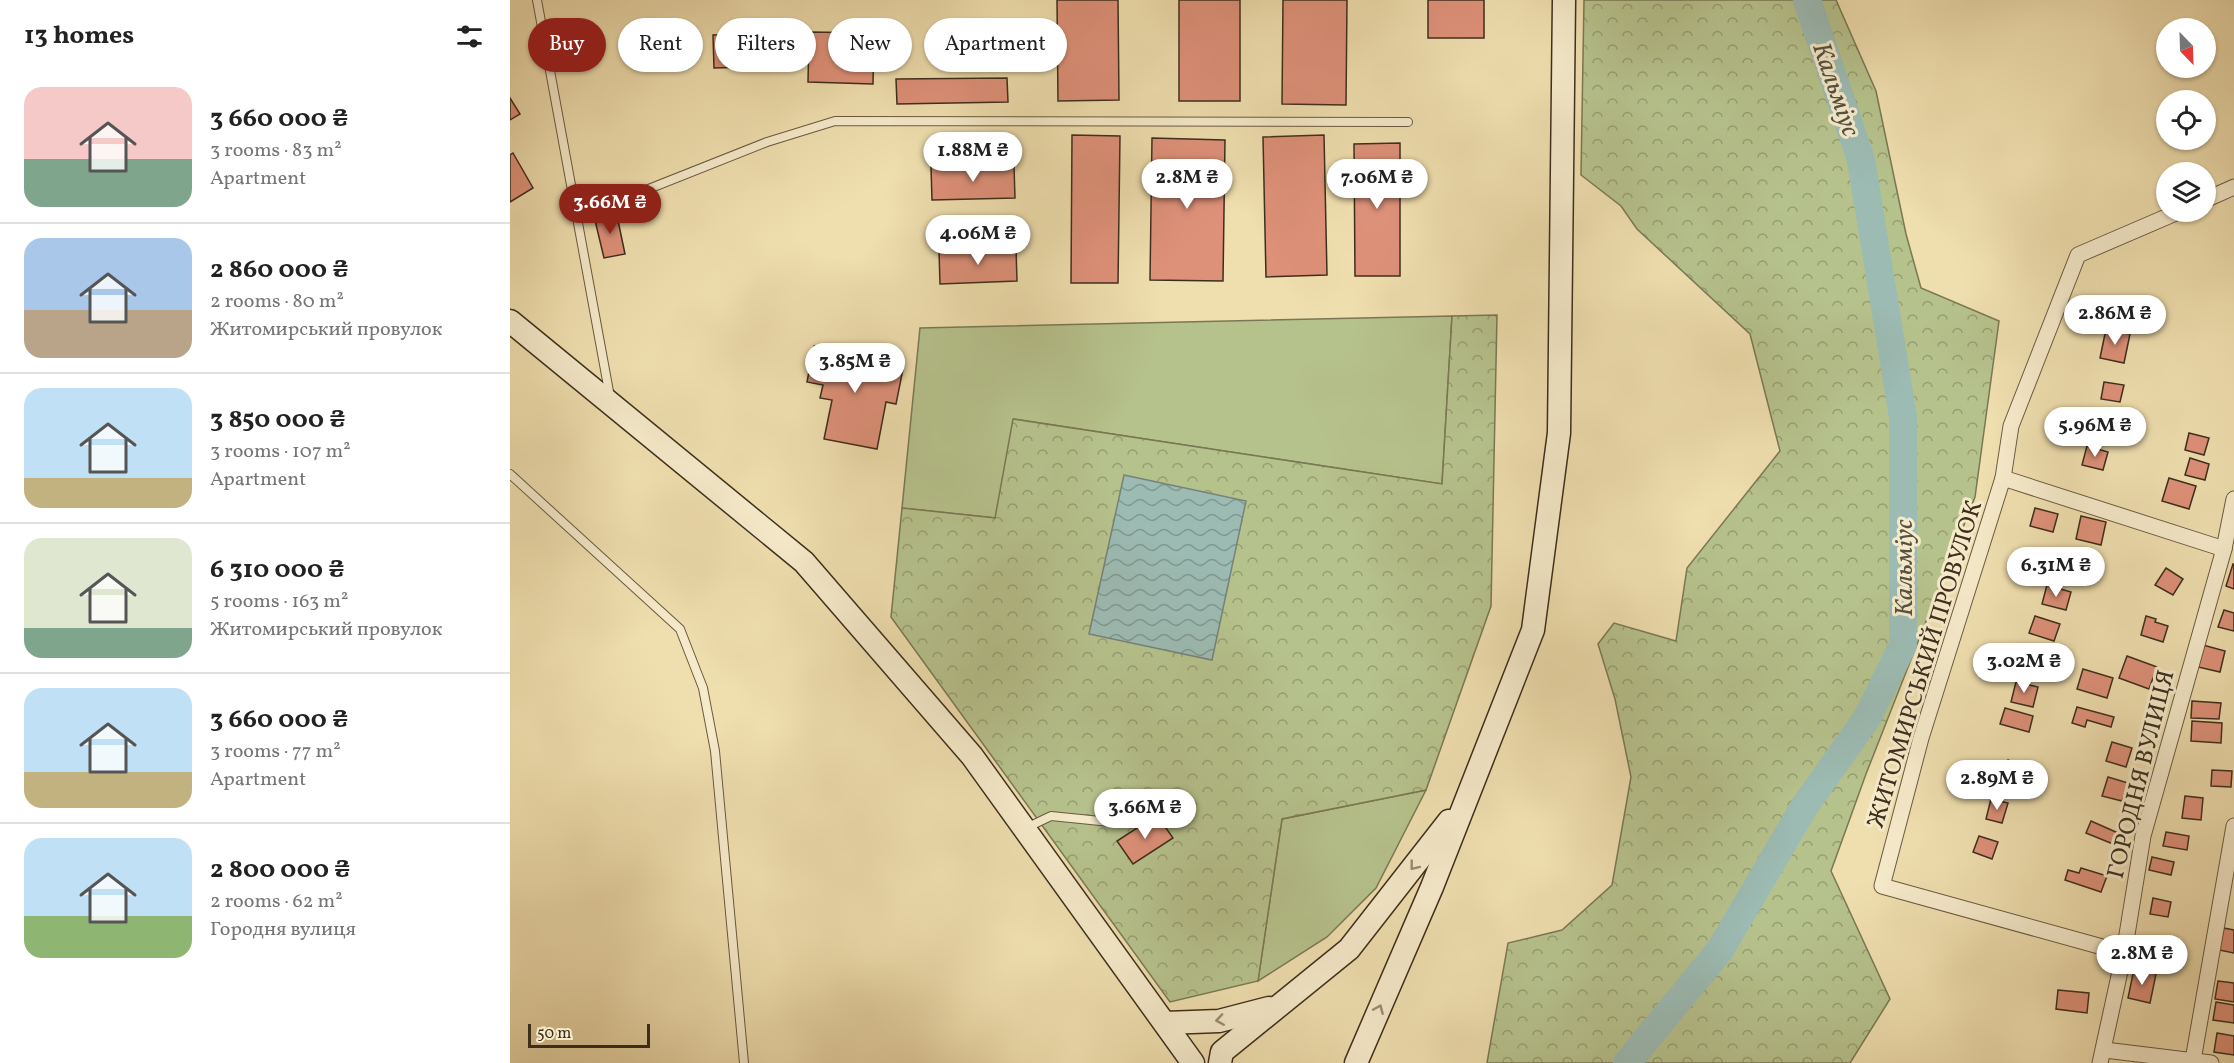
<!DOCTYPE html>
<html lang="en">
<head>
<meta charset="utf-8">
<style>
  :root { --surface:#fff; --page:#f6f6f6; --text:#222; --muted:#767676; --line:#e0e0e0; --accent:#8f2418 }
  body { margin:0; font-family:Vollkorn,serif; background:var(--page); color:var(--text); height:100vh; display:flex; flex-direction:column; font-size:22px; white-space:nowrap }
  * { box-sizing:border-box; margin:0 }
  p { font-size:20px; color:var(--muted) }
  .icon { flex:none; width:33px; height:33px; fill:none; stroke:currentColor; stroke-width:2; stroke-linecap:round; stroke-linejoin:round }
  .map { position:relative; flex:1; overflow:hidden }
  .sheet { display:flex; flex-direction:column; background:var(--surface); width:510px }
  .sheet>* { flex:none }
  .hud { position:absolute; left:18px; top:18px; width:570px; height:54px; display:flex; gap:12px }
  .needle { width:39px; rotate:157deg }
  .fabs { position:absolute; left:1646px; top:18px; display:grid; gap:12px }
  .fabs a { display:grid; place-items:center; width:60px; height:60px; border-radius:50%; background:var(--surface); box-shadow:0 2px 4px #0004; font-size:30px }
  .scale { position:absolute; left:18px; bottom:15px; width:122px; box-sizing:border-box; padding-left:6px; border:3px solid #3d2e1c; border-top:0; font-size:16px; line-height:21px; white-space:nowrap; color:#3d2e1c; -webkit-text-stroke:4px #f5eaca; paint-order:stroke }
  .price { position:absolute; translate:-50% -51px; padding:0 14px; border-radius:21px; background:#fff; color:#222; font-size:20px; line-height:39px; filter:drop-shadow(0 2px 3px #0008) }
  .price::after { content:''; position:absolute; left:50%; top:36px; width:18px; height:14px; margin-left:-9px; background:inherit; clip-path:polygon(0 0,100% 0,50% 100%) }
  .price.active { background:var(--accent); color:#fff }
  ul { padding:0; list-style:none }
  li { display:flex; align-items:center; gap:18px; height:150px; padding:0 24px }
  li+li { border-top:2px solid var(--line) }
  li span { display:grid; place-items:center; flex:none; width:168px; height:120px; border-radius:18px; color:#555 }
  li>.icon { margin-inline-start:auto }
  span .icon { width:72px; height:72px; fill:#fffc; stroke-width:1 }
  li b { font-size:26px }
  h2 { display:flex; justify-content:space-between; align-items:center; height:72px; padding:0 24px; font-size:26px }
  .chip { padding:0 21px; border-radius:27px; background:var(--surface); box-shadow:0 2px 4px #0004; font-size:21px; line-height:54px }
  .chip.active { background:var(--accent); color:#fff }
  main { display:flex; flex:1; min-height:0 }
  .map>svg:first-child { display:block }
  .green { fill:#b6c28c; stroke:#7a7854; stroke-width:1.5 }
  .forest { fill:url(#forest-crowns); stroke:#7a7854; stroke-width:1.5 }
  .water { fill:url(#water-waves); stroke:#768377; stroke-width:1.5 }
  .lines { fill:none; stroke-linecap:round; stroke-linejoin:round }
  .river { stroke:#9cbbb3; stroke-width:28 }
  .building { fill:#de9179; stroke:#3d2e1c; stroke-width:1.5 }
  .lane-casing { stroke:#6a5a40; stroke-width:10 }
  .street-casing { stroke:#6a5a40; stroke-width:17 }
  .secondary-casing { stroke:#3d2e1c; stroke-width:25 }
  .lane { stroke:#f5eaca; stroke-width:8 }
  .street { stroke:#f5eaca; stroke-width:15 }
  .secondary { stroke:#f5eaca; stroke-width:22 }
  .oneway { stroke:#998c73 }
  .labels { text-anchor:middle; stroke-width:6; stroke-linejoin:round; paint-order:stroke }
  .street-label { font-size:24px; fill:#3d2e1c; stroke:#f5eaca }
  .water-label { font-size:26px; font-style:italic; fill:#555142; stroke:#f5eaca }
</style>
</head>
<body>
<main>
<section class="sheet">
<h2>13 homes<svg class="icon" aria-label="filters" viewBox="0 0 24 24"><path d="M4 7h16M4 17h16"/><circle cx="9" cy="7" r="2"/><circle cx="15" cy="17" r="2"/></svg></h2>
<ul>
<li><span style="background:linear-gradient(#f6c9c9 60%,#7fa58c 0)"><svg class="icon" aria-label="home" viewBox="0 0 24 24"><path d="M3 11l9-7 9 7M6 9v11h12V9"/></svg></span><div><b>3 660 000 ₴</b><p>3 rooms · 83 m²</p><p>Apartment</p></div></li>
<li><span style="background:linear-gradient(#a9c7e8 60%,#b9a48a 0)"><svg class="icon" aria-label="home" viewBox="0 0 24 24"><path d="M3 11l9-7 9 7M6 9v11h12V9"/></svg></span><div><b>2 860 000 ₴</b><p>2 rooms · 80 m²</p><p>Житомирський провулок</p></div></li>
<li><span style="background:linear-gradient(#bfe0f5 75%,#c2b280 0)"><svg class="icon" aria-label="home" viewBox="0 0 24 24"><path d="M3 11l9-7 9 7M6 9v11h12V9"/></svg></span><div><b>3 850 000 ₴</b><p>3 rooms · 107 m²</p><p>Apartment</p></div></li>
<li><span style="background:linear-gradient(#dfe7d0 75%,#7fa58c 0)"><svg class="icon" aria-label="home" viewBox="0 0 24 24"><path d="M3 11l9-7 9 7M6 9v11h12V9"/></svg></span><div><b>6 310 000 ₴</b><p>5 rooms · 163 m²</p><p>Житомирський провулок</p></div></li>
<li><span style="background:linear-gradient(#bfe0f5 70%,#c2b280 0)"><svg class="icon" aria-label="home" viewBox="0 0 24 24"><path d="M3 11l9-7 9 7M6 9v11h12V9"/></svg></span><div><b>3 660 000 ₴</b><p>3 rooms · 77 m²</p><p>Apartment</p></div></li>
<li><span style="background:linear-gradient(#bfe0f5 65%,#8fb573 0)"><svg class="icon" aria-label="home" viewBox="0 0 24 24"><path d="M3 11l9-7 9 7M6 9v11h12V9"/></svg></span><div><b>2 800 000 ₴</b><p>2 rooms · 62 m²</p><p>Городня вулиця</p></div></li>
</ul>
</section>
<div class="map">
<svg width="1724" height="1063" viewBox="0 0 1724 1063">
  <defs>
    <pattern id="forest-crowns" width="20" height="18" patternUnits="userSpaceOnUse" patternTransform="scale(1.5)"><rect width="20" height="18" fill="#b6c28c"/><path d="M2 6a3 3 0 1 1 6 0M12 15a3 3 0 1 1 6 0" fill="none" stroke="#959e72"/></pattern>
    <pattern id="water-waves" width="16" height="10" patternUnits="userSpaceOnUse" patternTransform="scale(1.5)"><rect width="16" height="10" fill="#9cbbb3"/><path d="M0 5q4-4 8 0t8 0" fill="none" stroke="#809891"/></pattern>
  </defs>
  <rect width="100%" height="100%" fill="#efdeae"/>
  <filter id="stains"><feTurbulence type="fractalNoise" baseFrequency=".00333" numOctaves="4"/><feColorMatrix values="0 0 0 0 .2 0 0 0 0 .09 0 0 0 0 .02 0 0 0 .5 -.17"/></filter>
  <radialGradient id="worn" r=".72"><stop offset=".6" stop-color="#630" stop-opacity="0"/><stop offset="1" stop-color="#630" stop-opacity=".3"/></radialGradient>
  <!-- green -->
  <g class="green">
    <path d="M942,316L932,484L504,419L486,518L392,508L410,328Z"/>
    <path d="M916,790L866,888L817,937L748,981L772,819Z"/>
  </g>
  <!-- forest -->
  <g class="forest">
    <path d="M1074,0H1326L1366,91L1396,234L1411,288L1489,321L1465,497L1356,774L1321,871L1380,999L1340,1063H977L998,943L1052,930L1102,885L1121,777L1105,699L1088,644L1104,623L1166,641L1177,568L1270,451L1240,334L1127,229L1111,206L1071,175Z"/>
    <path d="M987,315L981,606L916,790L772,819L748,981L660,1002L381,617L392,508L485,518L503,419L932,484L942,316Z"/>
  </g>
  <!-- water -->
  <path class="water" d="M614,475L736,501L702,660L579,634Z"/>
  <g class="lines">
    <!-- river -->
    <path class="river" d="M1117,1063L1210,950L1294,807L1357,718L1393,645V417L1351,160L1297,0"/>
  </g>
  <!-- building -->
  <g class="building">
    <path d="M547,0H608L609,100L548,101Z"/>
    <rect x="669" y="0" width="61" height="101"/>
    <path d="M773,0H837L836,105L772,104Z"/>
    <rect x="918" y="0" width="56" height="38"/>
    <path d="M299,32L364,33L363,84L298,82Z"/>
    <path d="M239,34L240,67L204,68L203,35Z"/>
    <path d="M497,78L498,102L387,104L386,79Z"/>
    <path d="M0,98L10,114L0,120Z"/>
    <path d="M562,135L610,136L608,283H561Z"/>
    <path d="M814,135L817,275L756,277L753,137Z"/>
    <path d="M642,138L715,140L713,281L640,280Z"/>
    <path d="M890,143V276H845L844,144Z"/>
    <path d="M3,153L23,188L0,202V155Z"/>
    <path d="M504,166L505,198L422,200L421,167Z"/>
    <path d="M106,211L115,254L94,258L84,216Z"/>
    <path d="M506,248L507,281L430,284L429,250Z"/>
    <path d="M1596,329L1620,334L1614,363L1590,358Z"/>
    <path d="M304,346L394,364L386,404L376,402L367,449L314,439L322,400L310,398L313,385L297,382Z"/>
    <path d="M1594,382L1614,385L1610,402L1591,399Z"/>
    <path d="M1586,412L1608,418L1602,439L1581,432Z"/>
    <path d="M1679,433L1699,438L1694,455L1675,450Z"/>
    <path d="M1577,446L1598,452L1593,470L1572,465Z"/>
    <path d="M1680,458L1699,464L1695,480L1675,475Z"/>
    <path d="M1659,478L1686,486L1679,509L1652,501Z"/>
    <path d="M1525,508L1548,514L1543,532L1520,526Z"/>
    <path d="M1571,516L1596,522L1591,545L1566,539Z"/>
    <path d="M1538,550L1564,555L1560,573L1534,567Z"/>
    <path d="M1723,564H1724V589L1716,586Z"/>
    <path d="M1656,568L1673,579L1663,595L1645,585Z"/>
    <path d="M1537,585L1561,592L1556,610L1532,604Z"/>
    <path d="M1714,610L1724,613V631L1708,627Z"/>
    <path d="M1525,616L1550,624L1544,641L1519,633Z"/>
    <path d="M1636,616L1646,619L1645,622L1658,626L1653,642L1631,635Z"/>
    <path d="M1516,645L1540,651L1535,671L1511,665Z"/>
    <path d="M1693,645L1715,651L1710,672L1688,667Z"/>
    <path d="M1617,656L1647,667L1639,689L1609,678Z"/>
    <path d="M1573,669L1603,678L1597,698L1567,689Z"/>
    <path d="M1506,682L1528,687L1523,707L1501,702Z"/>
    <path d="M1682,701L1711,703L1709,719L1681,718Z"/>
    <path d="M1567,707L1604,717L1601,727L1577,720L1575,727L1562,723Z"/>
    <path d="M1495,708L1523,716L1519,732L1490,724Z"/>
    <path d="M1682,721L1712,723L1711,743L1681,741Z"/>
    <path d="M1602,742L1622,748L1616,767L1596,761Z"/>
    <path d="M1498,760L1512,767L1502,789L1477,778L1483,764L1494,769Z"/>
    <path d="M1702,770L1722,771L1721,787L1701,786Z"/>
    <path d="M1598,777L1618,783L1612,801L1592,796Z"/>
    <path d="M1675,796L1693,798L1691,820L1672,818Z"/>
    <path d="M1481,799L1498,803L1492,823L1476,819Z"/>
    <path d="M647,815L663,838L623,864L607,841Z"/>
    <path d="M1581,821L1608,833L1603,844L1576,833Z"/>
    <path d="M1656,832L1679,836L1677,850L1653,846Z"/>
    <path d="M1469,836L1488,842L1482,859L1463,852Z"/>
    <path d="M1642,857L1664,862L1661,875L1639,870Z"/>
    <path d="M1571,868L1597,876L1591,892L1555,880L1558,870L1569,873Z"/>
    <path d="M1643,898L1661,902L1658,917L1640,914Z"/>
    <path d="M1714,928L1724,930V953L1709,950Z"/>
    <path d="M1634,937L1671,944L1669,958L1631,950Z"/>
    <path d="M1624,969L1646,974L1640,1003L1618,998Z"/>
    <path d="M1708,981L1724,983V1002L1705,999Z"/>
    <path d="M1548,990L1579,993L1577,1013L1546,1009Z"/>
    <path d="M1706,1002L1724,1005V1023L1703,1020Z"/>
    <path d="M1707,1033L1724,1036V1055L1704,1052Z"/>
  </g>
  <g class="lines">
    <!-- lane casing -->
    <g class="lane-casing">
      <g id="lane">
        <path d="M27,0L100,397"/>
        <path d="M68,217L257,142L325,121L898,122"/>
        <path d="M0,474L170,629L193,688L205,751L234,1063"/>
        <path d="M516,828L541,816L610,823"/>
      </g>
    </g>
    <!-- street casing -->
    <g class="street-casing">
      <g id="street">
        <path d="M1695,200L1724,187"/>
        <path d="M1493,478L1714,549"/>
        <path d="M1614,953L1372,886L1411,738L1493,478L1501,426L1568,255L1668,212"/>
        <path d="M1595,1050L1701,1063"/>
        <path d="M1683,1060L1724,826"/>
        <path d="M1590,1063L1614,953L1633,836L1714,549L1724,499"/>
      </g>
    </g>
    <!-- secondary casing -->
    <g class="secondary-casing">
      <g id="secondary">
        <path d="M0,321L294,562L462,756L683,1063"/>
        <path d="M655,1023L709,1021L759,1008"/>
        <path d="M710,1063L712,1052L839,949L939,821"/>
        <path d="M846,1063L922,887L1023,630L1049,433L1054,0"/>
      </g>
    </g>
    <!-- lane -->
    <use href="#lane" class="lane"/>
    <!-- street -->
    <use href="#street" class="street"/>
    <!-- secondary -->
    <use href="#secondary" class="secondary"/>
  </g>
  <!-- one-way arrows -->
  <defs><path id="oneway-chevron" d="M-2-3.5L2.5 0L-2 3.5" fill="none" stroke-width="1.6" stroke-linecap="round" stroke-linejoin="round" transform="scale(1.5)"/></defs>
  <g class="oneway">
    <use href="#oneway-chevron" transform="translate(904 866) rotate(128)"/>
    <use href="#oneway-chevron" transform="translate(869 1009) rotate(-67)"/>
    <use href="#oneway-chevron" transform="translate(710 1020) rotate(171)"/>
  </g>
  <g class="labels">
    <!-- street labels -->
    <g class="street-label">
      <text transform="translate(1414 664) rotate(-73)" y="8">ЖИТОМИРСЬКИЙ ПРОВУЛОК</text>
      <text transform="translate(1630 774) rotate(-76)" y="8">ГОРОДНЯ ВУЛИЦЯ</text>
    </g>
    <!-- water labels -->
    <g class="water-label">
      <text transform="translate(1327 89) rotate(71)" y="9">Кальміус</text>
      <text transform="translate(1393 568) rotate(-90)" y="9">Кальміус</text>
    </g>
  </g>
  <rect width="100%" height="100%" filter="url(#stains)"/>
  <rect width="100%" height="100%" fill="url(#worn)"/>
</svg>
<div class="fabs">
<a><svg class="needle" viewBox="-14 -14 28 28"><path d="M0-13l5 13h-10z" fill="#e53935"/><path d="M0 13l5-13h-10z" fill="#767676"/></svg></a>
<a><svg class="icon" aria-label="locate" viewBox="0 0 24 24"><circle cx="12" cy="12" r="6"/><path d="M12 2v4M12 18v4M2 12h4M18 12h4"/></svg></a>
<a><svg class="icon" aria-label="layers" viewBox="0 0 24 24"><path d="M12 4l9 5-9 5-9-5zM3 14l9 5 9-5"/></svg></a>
</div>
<div class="scale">50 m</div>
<b class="price" style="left:463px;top:183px">1.88M ₴</b>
<b class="price" style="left:677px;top:210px">2.8M ₴</b>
<b class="price" style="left:867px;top:210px">7.06M ₴</b>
<b class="price active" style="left:100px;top:235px">3.66M ₴</b>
<b class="price" style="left:468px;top:266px">4.06M ₴</b>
<b class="price" style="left:1605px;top:346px">2.86M ₴</b>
<b class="price" style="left:345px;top:394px">3.85M ₴</b>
<b class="price" style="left:1585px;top:458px">5.96M ₴</b>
<b class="price" style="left:1546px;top:598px">6.31M ₴</b>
<b class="price" style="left:1514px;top:694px">3.02M ₴</b>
<b class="price" style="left:1487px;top:811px">2.89M ₴</b>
<b class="price" style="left:635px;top:840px">3.66M ₴</b>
<b class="price" style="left:1632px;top:986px">2.8M ₴</b>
<div class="hud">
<a class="chip active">Buy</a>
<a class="chip">Rent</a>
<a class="chip">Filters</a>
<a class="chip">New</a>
<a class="chip">Apartment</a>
</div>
</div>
</main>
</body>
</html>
